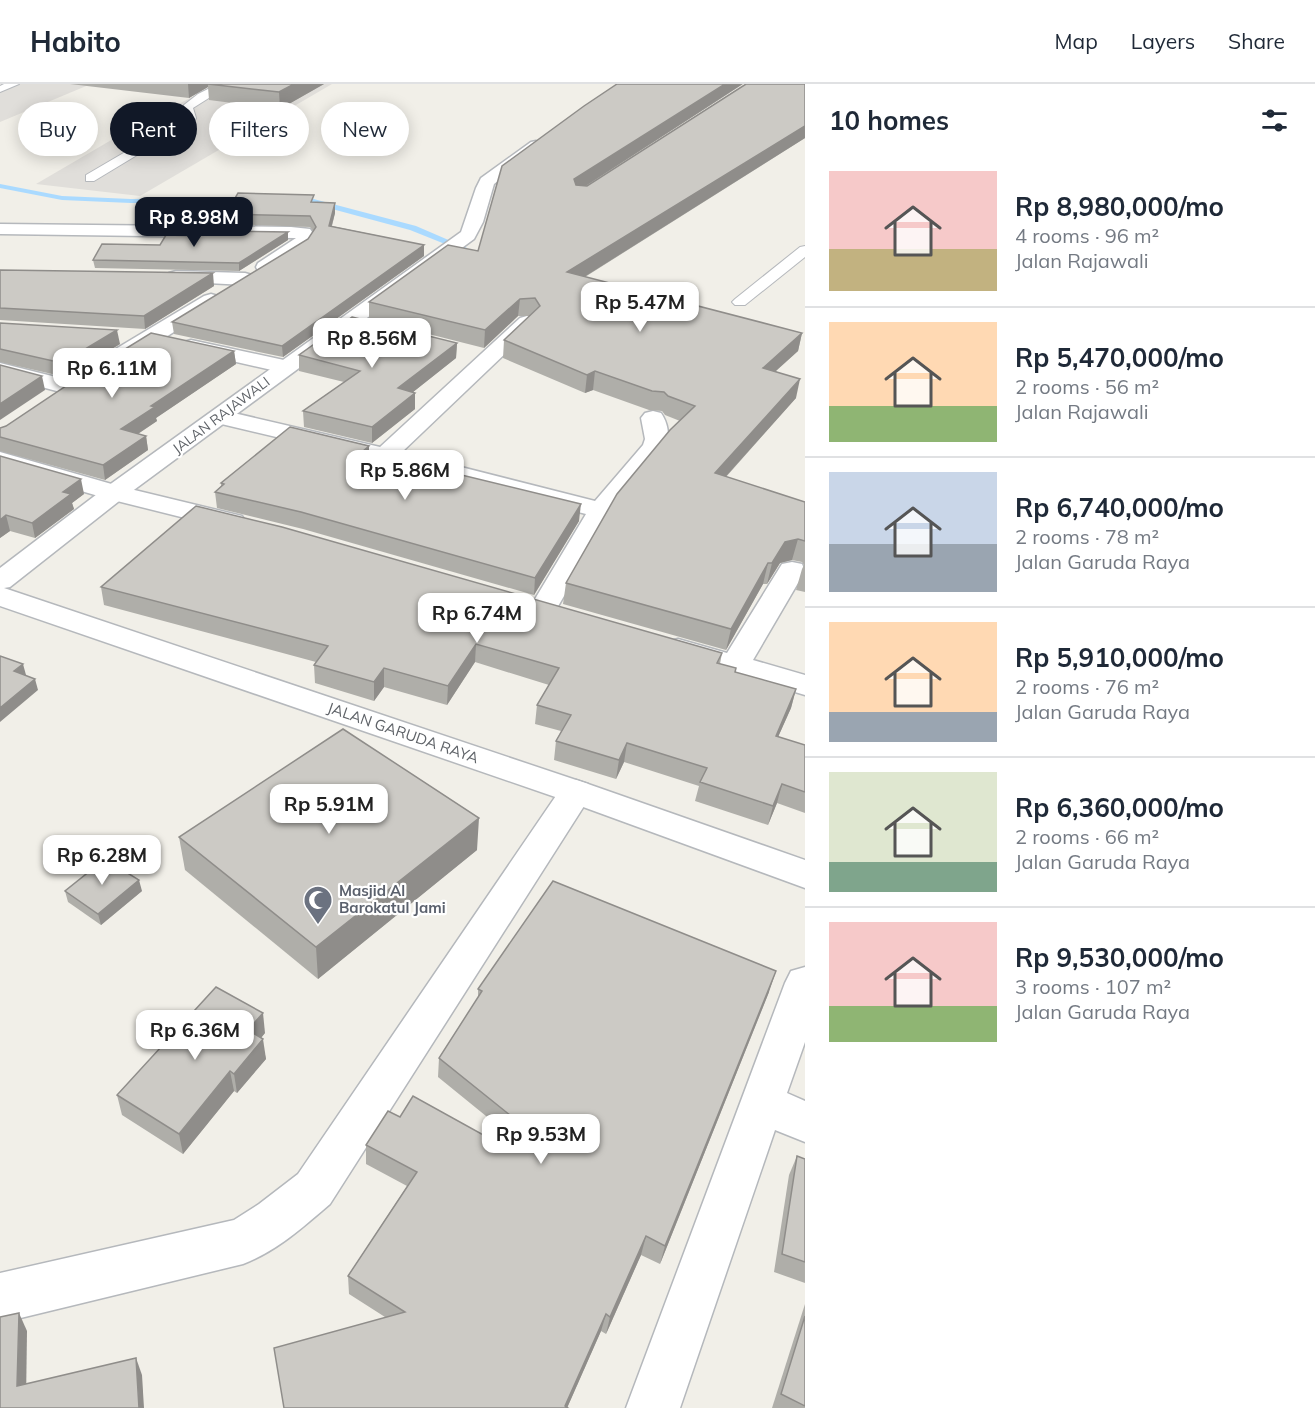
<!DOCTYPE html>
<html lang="en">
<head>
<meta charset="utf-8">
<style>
  :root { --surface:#fff; --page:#f6f6f7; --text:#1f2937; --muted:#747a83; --line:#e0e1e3; --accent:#111827 }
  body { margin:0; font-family:Mulish,sans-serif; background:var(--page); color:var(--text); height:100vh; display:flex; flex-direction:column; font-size:22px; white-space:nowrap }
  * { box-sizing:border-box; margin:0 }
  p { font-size:20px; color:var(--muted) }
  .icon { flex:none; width:33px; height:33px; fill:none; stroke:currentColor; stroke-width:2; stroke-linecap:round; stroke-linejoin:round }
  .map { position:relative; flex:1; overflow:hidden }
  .drawer { display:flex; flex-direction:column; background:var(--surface); width:510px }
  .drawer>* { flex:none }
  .banner { position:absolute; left:18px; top:18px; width:570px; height:54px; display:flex; gap:12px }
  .price { position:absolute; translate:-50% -51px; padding:0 14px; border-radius:12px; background:#fff; color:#222; font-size:20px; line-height:39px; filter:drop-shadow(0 2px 3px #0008) }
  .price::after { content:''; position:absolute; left:50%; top:36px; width:18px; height:14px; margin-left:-9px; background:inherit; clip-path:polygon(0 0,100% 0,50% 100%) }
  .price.selected { background:var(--accent); color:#fff }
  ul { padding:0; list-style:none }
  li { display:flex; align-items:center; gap:18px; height:150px; padding:0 24px }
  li+li { border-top:2px solid var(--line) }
  li span { display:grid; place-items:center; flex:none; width:168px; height:120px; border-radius:0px; color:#555 }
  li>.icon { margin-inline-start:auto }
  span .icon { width:72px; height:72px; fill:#fffc; stroke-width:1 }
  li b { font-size:26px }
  h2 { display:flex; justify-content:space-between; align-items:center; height:72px; padding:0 24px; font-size:26px }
  .pill { padding:0 21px; border-radius:27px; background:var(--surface); box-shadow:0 3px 15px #0003; font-size:21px; line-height:54px }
  .pill.selected { background:var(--accent); color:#fff }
  header { display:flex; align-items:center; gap:36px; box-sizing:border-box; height:84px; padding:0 30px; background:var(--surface); border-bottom:2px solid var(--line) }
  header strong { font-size:28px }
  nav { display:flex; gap:33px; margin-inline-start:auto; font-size:21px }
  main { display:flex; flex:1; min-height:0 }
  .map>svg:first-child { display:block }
  .industrial { fill:#e0deda }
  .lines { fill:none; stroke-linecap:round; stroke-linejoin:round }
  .stream { fill:#aadaff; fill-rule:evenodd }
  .service-casing { stroke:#b5b8bc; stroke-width:2 }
  .minor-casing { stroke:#b5b8bc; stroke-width:3 }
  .tertiary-casing { stroke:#b5b8bc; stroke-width:3 }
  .service { fill:#fff; fill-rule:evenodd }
  .minor { fill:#fff; fill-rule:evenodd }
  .tertiary { fill:#fff; fill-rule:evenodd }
  .wall { fill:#afaea9 }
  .shaded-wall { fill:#8f8d8a }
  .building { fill:#cccac5; stroke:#8f8d8a; stroke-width:1.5 }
  .labels { text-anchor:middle; stroke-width:4.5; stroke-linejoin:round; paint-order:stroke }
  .far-street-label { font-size:14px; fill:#5f6368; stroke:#fff }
  .street-label { font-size:15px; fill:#5f6368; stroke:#fff }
  .worship-label { font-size:15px; font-weight:bold; fill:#5b616d; stroke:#fff; text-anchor:start }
</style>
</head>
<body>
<header>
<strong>Habito</strong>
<nav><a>Map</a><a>Layers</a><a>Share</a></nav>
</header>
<main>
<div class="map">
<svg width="805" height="1324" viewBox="0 0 805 1324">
  <rect width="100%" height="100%" fill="#f1efe8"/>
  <!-- industrial -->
  <g class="industrial">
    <path d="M3,0H91L0,38V1Z"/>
    <path d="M217,0H332L140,112L36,100L125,48Z"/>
  </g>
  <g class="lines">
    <!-- stream -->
    <g class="stream">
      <path d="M0,100L62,112L131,115L252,114L255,116L252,118L131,119L62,116L0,104Z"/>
      <path d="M306,113L416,142L467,164L460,166L410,146L295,115Z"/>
    </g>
    <!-- service casing -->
    <g class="service-casing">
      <g id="service">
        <path d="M4,0H19L0,8V2Z"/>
        <path d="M218,0H231L193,24L196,34L195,36L94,97H86V91L185,33L184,21L198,10Z"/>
        <path d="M805,162V173L745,221H735L732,218L735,215L800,163Z"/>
      </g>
    </g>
    <!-- minor casing -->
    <g class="minor-casing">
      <g id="minor">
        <path d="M0,140L291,143L310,145L315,152L307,164L272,187H258L256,183L258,179L296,154L0,150Z"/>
        <path d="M176,187L245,189L252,191L254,195L252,199L245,201L169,197L167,193L169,189Z"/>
        <path d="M211,210L218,212L221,216L218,220L125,279L117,280L109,279L106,274L109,269L204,212Z"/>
        <path d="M527,232L534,234L537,238L534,242L402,368L595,417L643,361L645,355L641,334L645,329L653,327L661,329C668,339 670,352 666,363L612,429L553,531L543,534L533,531L529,525L586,430L382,378L213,338L209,333L213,328L221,326L380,363L520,234Z"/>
        <path d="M191,256L293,278L296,283L293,288L285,289L184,266L181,262L184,258Z"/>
        <path d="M0,279L76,298L79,303L76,308L68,310L0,292Z"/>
        <path d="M0,368L122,403L242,432L246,438L242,444L233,446L105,414L0,383Z"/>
        <path d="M792,478L802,480L805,487L753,576L805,591V611L667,570L663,564L667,558L678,555L727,569L782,480Z"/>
        <path d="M576,696L588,700L593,708L330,1120C303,1143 277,1167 243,1180L0,1239V1189L234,1136L259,1120L298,1090L564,700Z"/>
        <path d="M805,883V958L787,1009L805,1017V1058L775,1046L680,1324H626L785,899L791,887Z"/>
      </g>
    </g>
    <!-- tertiary casing -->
    <g class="tertiary-casing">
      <path id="tertiary" d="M536,57L543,61L541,64L494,100L483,138L474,155L123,414L10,503L4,504L588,700L805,776V804L564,716L0,522V484L105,404L461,148L476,104L481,94L531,58Z"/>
    </g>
    <!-- service -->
    <use href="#service" class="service"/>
    <!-- minor -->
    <use href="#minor" class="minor"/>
    <!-- tertiary -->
    <use href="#tertiary" class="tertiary"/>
  </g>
  <!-- wall -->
  <g class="wall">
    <path d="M70,0H324L280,25L209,16L208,3L189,14Z"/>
    <path d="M743,0L586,102L805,0V54L585,193L802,249L798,267L776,287L796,314L726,393L805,418V508L796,506L802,485L804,481L802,478L792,476L780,479L767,500H763L726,566L563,520L566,499L680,337L665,331L662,327L649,326L593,306L585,309L503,274L504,256L529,232H518L484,264L369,235V218L478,167Z"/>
    <path d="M314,118L335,119V129L332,142L424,161V172L283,273L174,250L172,238L308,155L313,147L310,143L227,140L226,130Z"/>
    <path d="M288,148V156L239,187L95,184L93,176L200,152Z"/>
    <path d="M0,186L214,202L145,245L0,236Z"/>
    <path d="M0,239L120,260L65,293L0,278Z"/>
    <path d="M457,259L456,274L413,308L415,309V325L372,359L304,343L303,327L344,298L299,287V271Z"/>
    <path d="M234,267L236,280L156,334L157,337L138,350L146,352L148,366L105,396L0,367V344Z"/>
    <path d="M369,369L579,437L534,511L303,445L217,424L215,408L221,402V399Z"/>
    <path d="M0,372L84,410L72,419L74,425L35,454L10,447L0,454Z"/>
    <path d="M101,503L722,569L720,580L735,588L796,605L791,624L778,653L805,661V729L777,719L768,741L695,717L699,702L624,678L616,695L554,676L556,657L561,647L535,640L537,621L549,601L475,578L447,621L384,603L374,617L315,599L314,581L316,578L104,521Z"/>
    <path d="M179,753L477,766L318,895L185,786Z"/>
    <path d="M65,807H142L101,841L68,818Z"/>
    <path d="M478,905L769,908L660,1180L641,1171L606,1250L601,1247L567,1324L385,1233L349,1210L348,1192L407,1102L366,1080V1061L400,1033L505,1063L512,1053L438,993L439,974L478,914Z"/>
    <path d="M265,949L261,954L266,975L237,1009L234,1007L183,1070L122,1031L117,1011Z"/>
    <path d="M797,1072L805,1075V1199L774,1188L789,1091Z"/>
    <path d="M805,1220V1324H772Z"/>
  </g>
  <!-- shaded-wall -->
  <g class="shaded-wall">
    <path d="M188,0H214H208V3L189,14Z"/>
    <path d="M294,0H324L280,25L279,8Z"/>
    <path d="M725,0H743L573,110L574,95Z"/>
    <path d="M805,42V54L565,205L567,188Z"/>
    <path d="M335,119V129L329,152V142Z"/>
    <path d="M288,148V156L239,187V179Z"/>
    <path d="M424,161V172L283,273L282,262Z"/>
    <path d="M213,189L214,202L145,245L144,232Z"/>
    <path d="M520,215L518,232L484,264L485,246Z"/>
    <path d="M117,246L120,260L65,293L62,279Z"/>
    <path d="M802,249L798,267L759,302L763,284Z"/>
    <path d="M457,259L456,274L398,320V304Z"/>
    <path d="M234,267L236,280L156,334L157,337L124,359L121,345L151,322Z"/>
    <path d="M595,287L593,306L585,309L587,291Z"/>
    <path d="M42,292L45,306L0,336V320Z"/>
    <path d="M800,295L796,314L711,409L715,389Z"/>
    <path d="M415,309V325L372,359V343Z"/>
    <path d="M146,352L148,366L105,396L103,381Z"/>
    <path d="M369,362V377L363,367Z"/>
    <path d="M81,395L84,410L72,419L74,425L35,454L32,439L63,408Z"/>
    <path d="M581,420L579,437L534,511L535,494Z"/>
    <path d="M6,431L10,447L0,454V436Z"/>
    <path d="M798,455L792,476L780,479L767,500L772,479L785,458Z"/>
    <path d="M768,479L763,500L726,566L731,545Z"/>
    <path d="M476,560L475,578L447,621L448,602Z"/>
    <path d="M23,580L26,591L17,598L14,587Z"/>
    <path d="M384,584V603L374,617V598Z"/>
    <path d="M35,595L38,606L0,638V624Z"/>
    <path d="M796,605L791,624L770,671L776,652Z"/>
    <path d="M627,659L624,678L616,695L619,676Z"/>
    <path d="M782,700L777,719L768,741L773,722Z"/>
    <path d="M479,734L477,766L318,895L316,863Z"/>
    <path d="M139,796L142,807L101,841L98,830Z"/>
    <path d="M776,887L769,908L660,1180L665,1162Z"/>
    <path d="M263,929L265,949L251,966L248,946Z"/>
    <path d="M263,955L266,975L237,1009L234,990Z"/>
    <path d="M230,987L234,1007L183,1070L179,1050Z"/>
    <path d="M646,1152L641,1171L606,1250L610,1233Z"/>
    <path d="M19,1229L27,1247L26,1318L17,1302Z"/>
    <path d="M606,1230L601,1247L567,1324H564Z"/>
    <path d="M136,1274L142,1291L144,1324H139Z"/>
  </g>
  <!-- building -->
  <g class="building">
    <path d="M208,0H294L279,8Z"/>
    <path d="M617,0H725L574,95L576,101L587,102L746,0H805V42L567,188L802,249L763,284L800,295L715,389L805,418V457L798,455L785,458L772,479H768L731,545L566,499L617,410L670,346L695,322L668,312L664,308L652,307L595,287L587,291L504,256L540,222L535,214L520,215L485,246L369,218L448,161L478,167L502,82L584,22Z"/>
    <path d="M238,109L314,111L311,118L335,119L329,142L424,161L282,262L172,238L308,155L316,143L310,132L226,130Z"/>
    <path d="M203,147L288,148L239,179L93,176L102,160L160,161L166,151L200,152Z"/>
    <path d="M0,186L213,189L144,232L0,224Z"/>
    <path d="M352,233L457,259L398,304L415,309L372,343L303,327L360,287L299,271Z"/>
    <path d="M0,239L117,246L62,279L0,265Z"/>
    <path d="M151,249L234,267L151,322L155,323L121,345L146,352L103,381L0,353V344L6,342L75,296Z"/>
    <path d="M0,281L42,292L0,320Z"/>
    <path d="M290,343L369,362L363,367L581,420L535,494L301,428L215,408L224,400L221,399Z"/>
    <path d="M0,372L81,395L63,408L71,410L32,439L6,431L0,436Z"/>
    <path d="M196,422L282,443L722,569L717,579L736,584L735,588L796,605L776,652L805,661V708L782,700L773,722L700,698L707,684L627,659L619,676L556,657L571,631L537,621L559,584L476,560L448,602L384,584L374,598L314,581L328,562L101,503Z"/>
    <path d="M0,572L23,580L14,587L35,595L0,624Z"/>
    <path d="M343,645L479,734L316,863L179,753Z"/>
    <path d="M105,775L139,796L98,830L65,807Z"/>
    <path d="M553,797L776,887L665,1162L646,1152L610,1233L606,1230L565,1322L568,1324H284L274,1264L405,1228L348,1192L417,1088L366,1061L388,1027L400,1033L413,1012L505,1063L521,1040L439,974L482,907L478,905Z"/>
    <path d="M216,903L263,929L248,946L263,955L234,990L230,987L179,1050L117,1011Z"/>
    <path d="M797,1072L805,1075V1178L782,1170Z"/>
    <path d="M19,1229L17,1302L136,1274L139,1324H0V1233Z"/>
    <path d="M805,1232V1322L781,1310Z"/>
  </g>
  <!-- icons -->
  <defs>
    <g id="mosque-pin" transform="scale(1.5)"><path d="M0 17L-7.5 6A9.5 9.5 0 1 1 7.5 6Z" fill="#6b7280" stroke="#fff"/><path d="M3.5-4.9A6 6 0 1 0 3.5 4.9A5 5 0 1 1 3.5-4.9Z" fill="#fff"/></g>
  </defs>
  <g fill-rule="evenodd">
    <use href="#mosque-pin" x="318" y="816"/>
  </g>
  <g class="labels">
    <!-- far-street labels -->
    <g class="far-street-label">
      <text transform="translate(221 331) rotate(-37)" y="5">JALAN RAJAWALI</text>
    </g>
    <!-- street labels -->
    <g class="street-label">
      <text transform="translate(403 649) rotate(19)" y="5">JALAN GARUDA RAYA</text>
    </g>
    <!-- worship labels -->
    <g class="worship-label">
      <text x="339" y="812">Masjid Al<tspan x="339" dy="17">Barokatul Jami</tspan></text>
    </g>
  </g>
</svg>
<b class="price selected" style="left:194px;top:164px">Rp 8.98M</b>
<b class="price" style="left:640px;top:249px">Rp 5.47M</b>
<b class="price" style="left:372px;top:285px">Rp 8.56M</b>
<b class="price" style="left:112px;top:315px">Rp 6.11M</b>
<b class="price" style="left:405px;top:417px">Rp 5.86M</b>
<b class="price" style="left:477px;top:560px">Rp 6.74M</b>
<b class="price" style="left:329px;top:751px">Rp 5.91M</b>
<b class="price" style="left:102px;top:802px">Rp 6.28M</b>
<b class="price" style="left:195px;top:977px">Rp 6.36M</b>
<b class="price" style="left:541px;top:1081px">Rp 9.53M</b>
<div class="banner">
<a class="pill">Buy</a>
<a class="pill selected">Rent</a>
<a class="pill">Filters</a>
<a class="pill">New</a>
</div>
</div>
<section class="drawer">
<h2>10 homes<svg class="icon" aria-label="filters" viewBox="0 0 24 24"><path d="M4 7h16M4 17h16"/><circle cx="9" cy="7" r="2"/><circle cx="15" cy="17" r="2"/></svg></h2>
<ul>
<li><span style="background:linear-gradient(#f6c9c9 65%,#c2b280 0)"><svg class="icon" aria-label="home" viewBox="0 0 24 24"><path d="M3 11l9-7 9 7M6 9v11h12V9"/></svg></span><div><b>Rp 8,980,000/mo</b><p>4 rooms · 96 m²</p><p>Jalan Rajawali</p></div></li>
<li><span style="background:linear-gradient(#ffd9b3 70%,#8fb573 0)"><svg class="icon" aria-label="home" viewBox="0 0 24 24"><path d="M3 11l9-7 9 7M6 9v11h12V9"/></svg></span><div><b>Rp 5,470,000/mo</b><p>2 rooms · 56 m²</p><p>Jalan Rajawali</p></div></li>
<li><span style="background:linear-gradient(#c9d6e8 60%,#9aa5b1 0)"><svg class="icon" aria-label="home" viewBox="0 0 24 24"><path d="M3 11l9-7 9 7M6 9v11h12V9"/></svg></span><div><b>Rp 6,740,000/mo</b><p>2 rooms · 78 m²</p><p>Jalan Garuda Raya</p></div></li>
<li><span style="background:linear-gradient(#ffd9b3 75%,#9aa5b1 0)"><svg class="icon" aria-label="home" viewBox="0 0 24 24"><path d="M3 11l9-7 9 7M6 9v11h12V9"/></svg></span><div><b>Rp 5,910,000/mo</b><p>2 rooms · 76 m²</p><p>Jalan Garuda Raya</p></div></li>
<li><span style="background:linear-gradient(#dfe7d0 75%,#7fa58c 0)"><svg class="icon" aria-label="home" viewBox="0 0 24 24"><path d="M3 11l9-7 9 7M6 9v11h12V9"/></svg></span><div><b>Rp 6,360,000/mo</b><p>2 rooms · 66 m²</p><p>Jalan Garuda Raya</p></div></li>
<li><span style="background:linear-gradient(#f6c9c9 70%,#8fb573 0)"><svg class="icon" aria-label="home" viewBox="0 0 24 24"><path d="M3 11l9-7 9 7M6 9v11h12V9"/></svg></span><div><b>Rp 9,530,000/mo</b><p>3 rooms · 107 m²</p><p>Jalan Garuda Raya</p></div></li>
</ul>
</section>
</main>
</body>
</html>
